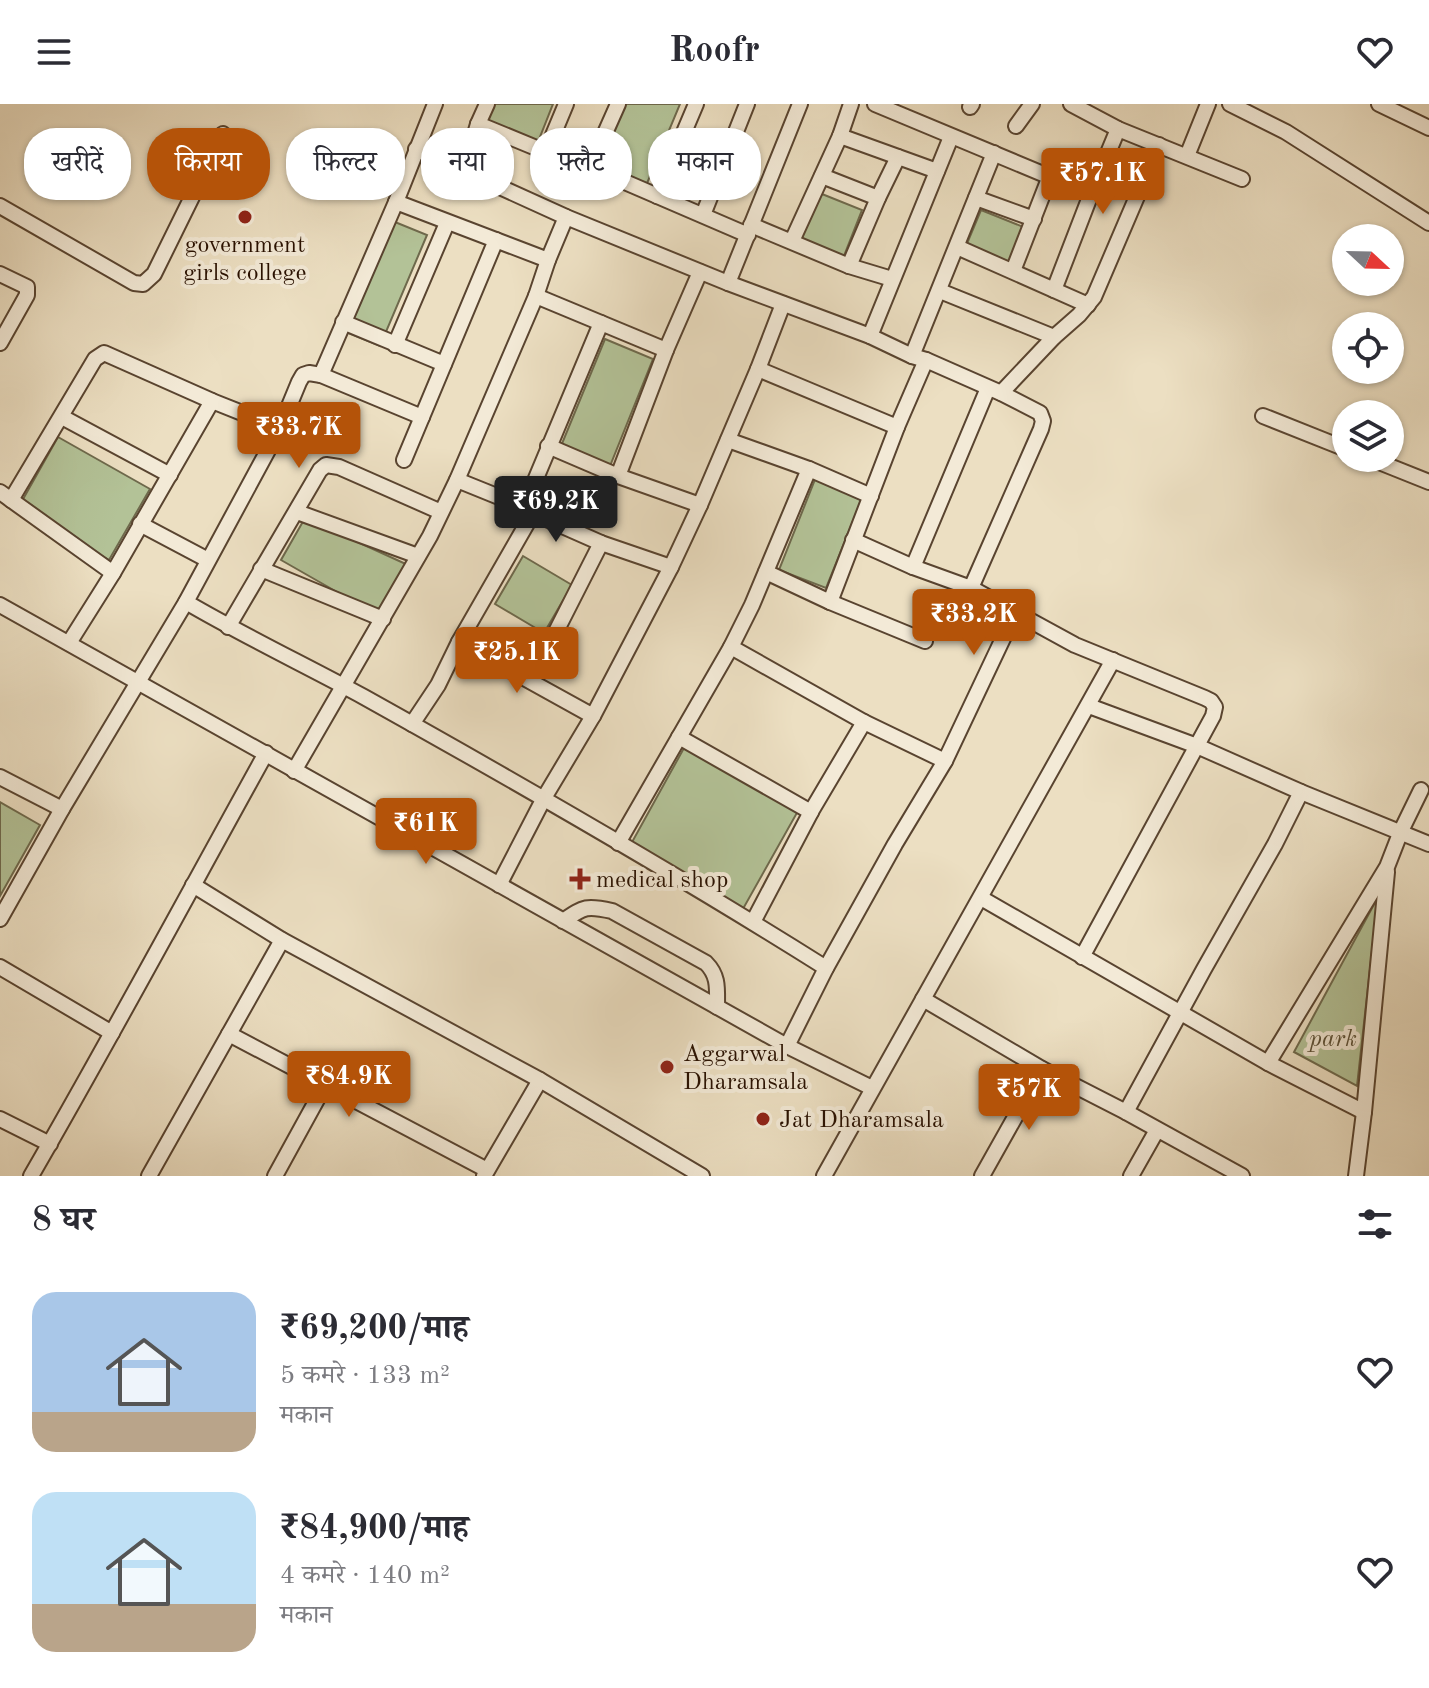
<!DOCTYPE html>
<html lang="hi">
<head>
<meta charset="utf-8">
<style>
  :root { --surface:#fff; --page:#f7f7f7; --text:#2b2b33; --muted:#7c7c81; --accent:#b45309 }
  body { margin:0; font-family:"Old Standard TT","Noto Serif Devanagari",serif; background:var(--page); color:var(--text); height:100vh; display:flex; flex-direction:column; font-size:30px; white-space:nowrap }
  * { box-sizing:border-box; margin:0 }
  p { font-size:26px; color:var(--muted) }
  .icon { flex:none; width:44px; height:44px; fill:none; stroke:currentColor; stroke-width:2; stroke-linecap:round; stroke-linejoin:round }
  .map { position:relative; height:1072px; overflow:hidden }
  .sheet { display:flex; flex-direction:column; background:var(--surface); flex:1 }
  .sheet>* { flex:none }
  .hud { position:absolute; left:24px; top:24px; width:800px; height:72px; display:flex; gap:16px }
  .needle { width:52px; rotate:112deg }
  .fabs { position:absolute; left:1332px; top:120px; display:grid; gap:16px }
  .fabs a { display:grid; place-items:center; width:72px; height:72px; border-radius:50%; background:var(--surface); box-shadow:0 2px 6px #0004; font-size:40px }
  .price { position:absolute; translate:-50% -68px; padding:0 18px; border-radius:8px; background:var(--accent); color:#fff; font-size:26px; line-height:52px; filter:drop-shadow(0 2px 4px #0008) }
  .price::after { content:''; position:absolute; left:50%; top:48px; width:24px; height:18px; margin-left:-12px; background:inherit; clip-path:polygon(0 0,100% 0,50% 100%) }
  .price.active { background:#222; color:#fff }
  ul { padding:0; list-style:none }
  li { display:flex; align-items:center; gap:24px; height:200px; padding:0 32px }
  li span { display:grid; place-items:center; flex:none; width:224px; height:160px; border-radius:24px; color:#555 }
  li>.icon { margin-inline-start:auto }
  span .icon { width:96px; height:96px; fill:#fffc; stroke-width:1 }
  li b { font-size:34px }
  h2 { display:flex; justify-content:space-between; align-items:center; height:96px; padding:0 32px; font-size:34px }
  .pill { padding:0 28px; border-radius:32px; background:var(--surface); box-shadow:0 2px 6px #0004; font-size:28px; line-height:72px }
  .pill.active { background:var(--accent); color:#fff }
  header { display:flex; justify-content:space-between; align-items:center; height:104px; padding:0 32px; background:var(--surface); font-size:36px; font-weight:600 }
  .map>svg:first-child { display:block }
  .green { fill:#b3c297; stroke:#6e694c; stroke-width:2 }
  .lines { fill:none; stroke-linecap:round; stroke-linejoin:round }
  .minor-casing { stroke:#594430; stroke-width:18 }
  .minor { stroke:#f3ead7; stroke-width:14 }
  .poi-dot { fill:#8f2418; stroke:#f3ead7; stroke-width:3 }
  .labels { text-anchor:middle; stroke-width:8; stroke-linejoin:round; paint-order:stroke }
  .poi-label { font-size:24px; fill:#281000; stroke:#f3ead7; text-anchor:start }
  .park-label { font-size:24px; font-style:italic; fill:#594e35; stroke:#f3ead7 }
</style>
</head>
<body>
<header><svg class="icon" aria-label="menu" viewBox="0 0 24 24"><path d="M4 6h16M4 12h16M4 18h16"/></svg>Roofr<svg class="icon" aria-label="heart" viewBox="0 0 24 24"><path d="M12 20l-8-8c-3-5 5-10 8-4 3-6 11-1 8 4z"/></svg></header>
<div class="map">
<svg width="1429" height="1072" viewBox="0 0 1429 1072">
  <rect width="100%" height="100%" fill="#ecdfc2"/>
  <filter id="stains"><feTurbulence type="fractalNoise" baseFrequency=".0025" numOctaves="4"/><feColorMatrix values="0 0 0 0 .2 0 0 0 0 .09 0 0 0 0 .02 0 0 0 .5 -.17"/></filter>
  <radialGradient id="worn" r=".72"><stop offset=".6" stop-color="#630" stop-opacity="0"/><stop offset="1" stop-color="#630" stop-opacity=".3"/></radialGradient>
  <!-- green -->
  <g class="green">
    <path d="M491,0H553L534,48L480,27Z"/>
    <path d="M621,0H680L643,89L593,67Z"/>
    <path d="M817,88L862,106L842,157L797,139Z"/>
    <path d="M981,106L1026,124L1008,168L963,149Z"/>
    <path d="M390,116L427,131L380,242L343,227Z"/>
    <path d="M605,235L653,255L610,362L561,342Z"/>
    <path d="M58,333L150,385L109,456L18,404Z"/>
    <path d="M816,373L863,392L826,484L779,466Z"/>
    <path d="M305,414L408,461L379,512L281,456Z"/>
    <path d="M523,452L572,481L544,529L495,500Z"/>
    <path d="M684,644L798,707L739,812L626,749Z"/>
    <path d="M0,698L40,721L0,792Z"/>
    <path d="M1378,793L1357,982L1294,948Z"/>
  </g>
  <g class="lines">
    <!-- minor casing -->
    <g class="minor-casing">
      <g id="minor">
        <path d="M875,0L1091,90"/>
        <path d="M1071,0L1118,25L1242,75"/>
        <path d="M1230,0L1286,28L1429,119"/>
        <path d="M1379,0L1429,24"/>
        <path d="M970,3L972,0"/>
        <path d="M478,20L546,48L590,63L748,131"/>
        <path d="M1016,22L1032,0"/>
        <path d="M840,32L937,67"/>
        <path d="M416,45L566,113L728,179L870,232L912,252L926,256L1001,289L1040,309L1043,317L1041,325L971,484"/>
        <path d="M546,48L566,0"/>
        <path d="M1187,52L1208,0"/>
        <path d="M590,63L618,0"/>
        <path d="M464,66L478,20L487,0"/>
        <path d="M822,72L878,94"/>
        <path d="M657,92L696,0"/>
        <path d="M976,94L1034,115"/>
        <path d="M396,98L548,156"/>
        <path d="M0,102L134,179L143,180L154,170L223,30"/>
        <path d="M703,111L747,0"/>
        <path d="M751,121L849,162L892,175"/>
        <path d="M792,137L840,32L851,0"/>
        <path d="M957,143L1088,201"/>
        <path d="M849,162L878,94L898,53"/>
        <path d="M1013,167L1050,72"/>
        <path d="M0,170L27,183V191L0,239"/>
        <path d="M728,179L800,0"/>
        <path d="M1054,186L1091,90L1118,25"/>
        <path d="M940,187L1054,233"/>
        <path d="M536,192L666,246"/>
        <path d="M343,218L444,260"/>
        <path d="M870,232L951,33"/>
        <path d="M395,241L447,119"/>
        <path d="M912,252L994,49"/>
        <path d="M758,265L897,323"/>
        <path d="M321,271L396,98L435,0"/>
        <path d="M1001,289L1054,233L1079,211L1094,193L1159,41"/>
        <path d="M1263,312L1346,345"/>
        <path d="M62,313L170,371"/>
        <path d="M728,336L809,365L871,392"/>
        <path d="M548,342L618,372L700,401"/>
        <path d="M1369,354L1429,378"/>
        <path d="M404,356L496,136"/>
        <path d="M618,372L666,246L700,168"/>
        <path d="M457,376L524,403L533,409L601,439L671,463"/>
        <path d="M0,388L113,469"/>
        <path d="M11,396L95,255L104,249L212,297L280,324"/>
        <path d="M524,403L601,219"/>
        <path d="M297,408L418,452"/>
        <path d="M140,420L208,456"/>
        <path d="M853,436L913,463L971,484L1075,541L1205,594L1211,597L1215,603L1213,612L1082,853"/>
        <path d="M913,463L988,284"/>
        <path d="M261,465L383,515"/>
        <path d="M766,468L830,498L925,537"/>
        <path d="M186,498C244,532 305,561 364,593C520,680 675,769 826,864"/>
        <path d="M830,498L897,323L926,256"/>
        <path d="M0,501L787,942L872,984"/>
        <path d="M228,523L320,366L326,361L339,363L441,408"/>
        <path d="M459,538L593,612"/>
        <path d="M69,539L113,469L212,297"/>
        <path d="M731,543L864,618L945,657"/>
        <path d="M531,577L601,439"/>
        <path d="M1089,602L1197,642L1301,688L1429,740"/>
        <path d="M412,620L438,581L459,538L533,409"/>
        <path d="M679,633L811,708"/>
        <path d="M294,667L430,432L457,376L536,192L548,156L566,113"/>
        <path d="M0,673L62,705"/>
        <path d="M618,739L731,543L752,501L809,365"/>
        <path d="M193,781L282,836L540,976L702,1072"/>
        <path d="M499,781L544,694L593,612L671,463L700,401L758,265L783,200"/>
        <path d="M981,794L1268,959L1364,1008"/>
        <path d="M0,815L62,705L186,498L280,324L299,278L303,271L309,269L321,271L422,313"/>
        <path d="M563,817C584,803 586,801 612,807L706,859C719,872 717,885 717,903"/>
        <path d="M753,818L812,706L864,618"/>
        <path d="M0,863L112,929"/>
        <path d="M923,895L1042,965L1126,1008L1242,1072"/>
        <path d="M229,930L487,1066"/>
        <path d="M787,942L826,864L895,740L945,657L1015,509"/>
        <path d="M1268,959L1387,763L1401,727L1421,686"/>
        <path d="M1126,1008L1204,865L1275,740L1301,688"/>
        <path d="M0,1015L50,1040"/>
        <path d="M31,1072C112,932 188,790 266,649"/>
        <path d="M149,1072L282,836"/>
        <path d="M275,1072L325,981"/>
        <path d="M484,1072L540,976"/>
        <path d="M824,1072L1113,556"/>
        <path d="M982,1072L1042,965"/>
        <path d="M1131,1072L1157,1026"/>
        <path d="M1356,1072L1364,1008L1387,768"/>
      </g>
    </g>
    <!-- minor -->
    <use href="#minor" class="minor"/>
  </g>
  <!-- markers -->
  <g class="poi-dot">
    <circle cx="245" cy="113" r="8"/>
    <path d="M576 763h8v8h8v8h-8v8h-8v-8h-8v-8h8z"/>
    <circle cx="667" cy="963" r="8"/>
    <circle cx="763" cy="1015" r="8"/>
  </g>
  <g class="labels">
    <!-- poi labels -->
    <g class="poi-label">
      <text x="245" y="148" text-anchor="middle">government<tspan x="245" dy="28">girls college</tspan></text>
      <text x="596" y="783">medical shop</text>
      <text x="683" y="957">Aggarwal<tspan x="683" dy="28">Dharamsala</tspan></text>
      <text x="779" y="1023">Jat Dharamsala</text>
    </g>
    <!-- park labels -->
    <g class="park-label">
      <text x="1333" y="942">park</text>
    </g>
  </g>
  <rect width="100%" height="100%" filter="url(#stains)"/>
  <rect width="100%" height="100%" fill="url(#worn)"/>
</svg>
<div class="fabs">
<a><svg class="needle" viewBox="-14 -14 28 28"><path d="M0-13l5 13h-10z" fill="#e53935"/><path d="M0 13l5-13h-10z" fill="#7c7c81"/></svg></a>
<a><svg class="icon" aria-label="locate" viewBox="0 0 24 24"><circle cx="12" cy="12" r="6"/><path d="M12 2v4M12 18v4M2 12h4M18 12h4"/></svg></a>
<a><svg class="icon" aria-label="layers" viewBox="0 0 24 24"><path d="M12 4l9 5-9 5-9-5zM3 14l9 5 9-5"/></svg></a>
</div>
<b class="price" style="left:1103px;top:112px">₹57.1K</b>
<b class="price" style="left:299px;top:366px">₹33.7K</b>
<b class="price active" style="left:556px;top:440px">₹69.2K</b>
<b class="price" style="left:974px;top:553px">₹33.2K</b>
<b class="price" style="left:517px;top:591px">₹25.1K</b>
<b class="price" style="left:426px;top:762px">₹61K</b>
<b class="price" style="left:349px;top:1015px">₹84.9K</b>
<b class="price" style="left:1029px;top:1028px">₹57K</b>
<div class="hud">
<a class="pill">खरीदें</a>
<a class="pill active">किराया</a>
<a class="pill">फ़िल्टर</a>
<a class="pill">नया</a>
<a class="pill">फ़्लैट</a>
<a class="pill">मकान</a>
</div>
</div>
<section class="sheet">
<h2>8 घर<svg class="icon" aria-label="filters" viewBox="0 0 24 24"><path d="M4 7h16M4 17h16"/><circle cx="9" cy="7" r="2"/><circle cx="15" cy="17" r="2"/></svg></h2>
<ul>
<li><span style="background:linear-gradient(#a9c7e8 75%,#b9a48a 0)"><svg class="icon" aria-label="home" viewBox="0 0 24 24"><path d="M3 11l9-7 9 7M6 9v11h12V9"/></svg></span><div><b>₹69,200/माह</b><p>5 कमरे · 133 m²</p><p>मकान</p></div><svg class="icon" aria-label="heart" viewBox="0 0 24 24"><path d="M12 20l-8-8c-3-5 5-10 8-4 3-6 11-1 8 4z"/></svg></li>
<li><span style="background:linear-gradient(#bfe0f5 70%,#b9a48a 0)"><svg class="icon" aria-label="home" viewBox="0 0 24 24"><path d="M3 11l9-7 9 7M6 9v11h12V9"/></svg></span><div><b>₹84,900/माह</b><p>4 कमरे · 140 m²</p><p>मकान</p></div><svg class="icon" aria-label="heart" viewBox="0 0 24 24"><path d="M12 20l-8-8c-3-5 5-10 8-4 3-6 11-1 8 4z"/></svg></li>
</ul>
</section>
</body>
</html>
